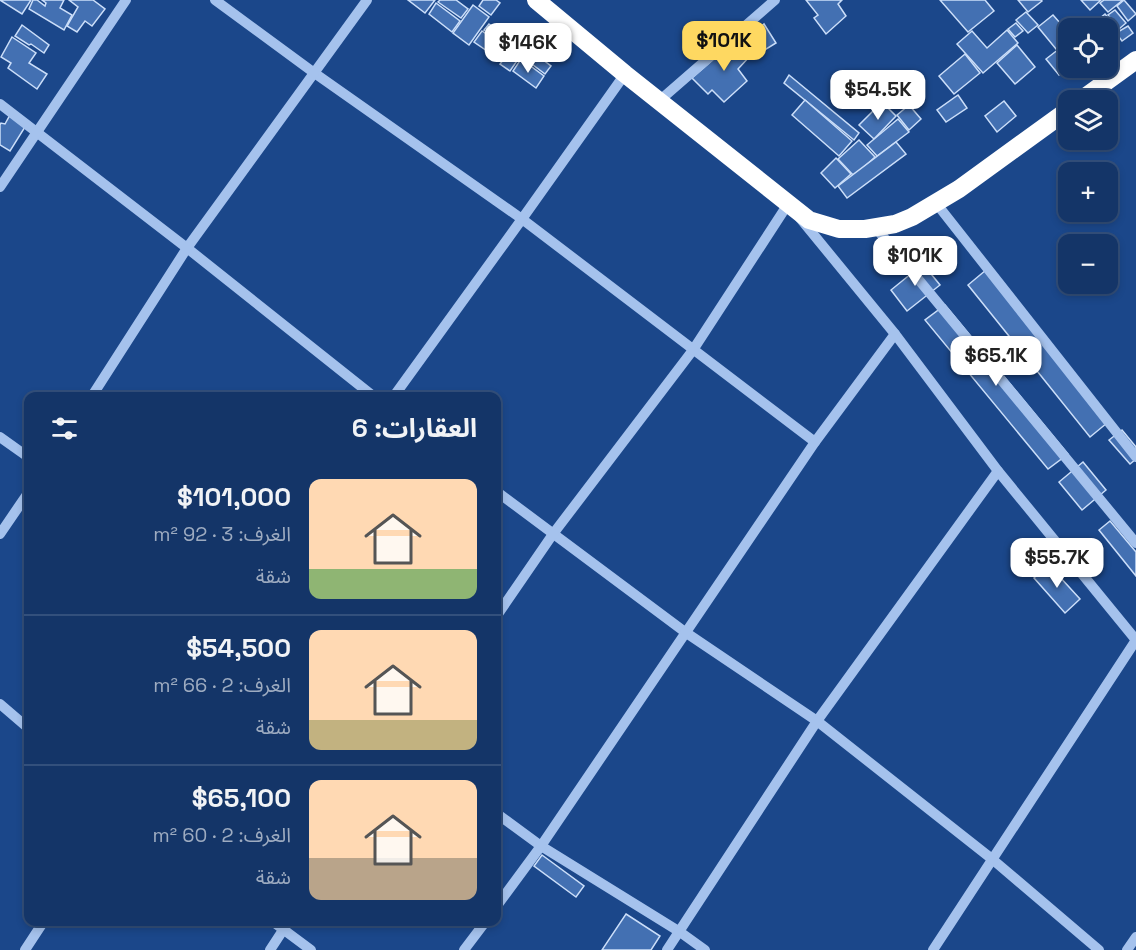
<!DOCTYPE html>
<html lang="ar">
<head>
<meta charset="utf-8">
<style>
  :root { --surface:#143568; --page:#1d3d6e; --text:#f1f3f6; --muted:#9dabc0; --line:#33507c; --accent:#fed861 }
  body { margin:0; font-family:"Space Grotesk","Noto Sans Arabic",sans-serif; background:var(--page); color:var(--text); direction:rtl; height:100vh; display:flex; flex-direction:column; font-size:22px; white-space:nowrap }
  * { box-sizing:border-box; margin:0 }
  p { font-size:20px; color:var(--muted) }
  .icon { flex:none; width:33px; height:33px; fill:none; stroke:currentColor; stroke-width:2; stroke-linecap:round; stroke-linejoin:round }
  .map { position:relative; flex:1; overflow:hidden; direction:ltr }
  .sheet { position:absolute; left:24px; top:392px; width:477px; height:534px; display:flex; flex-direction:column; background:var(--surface); border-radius:12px; box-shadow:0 3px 9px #0003,0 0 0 2px var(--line); direction:rtl }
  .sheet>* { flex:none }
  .tools { position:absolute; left:1058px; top:18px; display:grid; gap:12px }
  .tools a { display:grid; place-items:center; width:60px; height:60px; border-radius:12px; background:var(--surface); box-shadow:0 3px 9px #0003,0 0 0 2px var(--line); font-size:30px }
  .price { position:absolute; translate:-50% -51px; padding:0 14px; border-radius:12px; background:#fff; color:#222; font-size:20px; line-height:39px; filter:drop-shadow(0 2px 3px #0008) }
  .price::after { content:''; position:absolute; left:50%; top:36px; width:18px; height:14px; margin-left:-9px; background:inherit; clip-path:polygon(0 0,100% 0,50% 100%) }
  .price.current { background:var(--accent); color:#111 }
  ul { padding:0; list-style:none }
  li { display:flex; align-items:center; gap:18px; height:150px; padding:0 24px }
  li+li { border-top:2px solid var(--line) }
  li span { display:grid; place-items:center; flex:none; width:168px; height:120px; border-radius:12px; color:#555 }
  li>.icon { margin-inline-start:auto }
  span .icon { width:72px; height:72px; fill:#fffc; stroke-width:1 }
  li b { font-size:26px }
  h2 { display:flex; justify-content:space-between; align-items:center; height:72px; padding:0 24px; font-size:26px }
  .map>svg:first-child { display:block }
  .building { fill:#4370b2; stroke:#cbdef9; stroke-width:1.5 }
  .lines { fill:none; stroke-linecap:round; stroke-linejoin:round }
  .minor { stroke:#a5c2ed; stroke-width:10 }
  .highway { stroke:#fff; stroke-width:18 }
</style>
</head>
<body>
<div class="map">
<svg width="1136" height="950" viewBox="0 0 1136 950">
  <rect width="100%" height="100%" fill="#1b478a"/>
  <!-- building -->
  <g class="building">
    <path d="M0,0H31L22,14Z"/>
    <path d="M33,0H37L45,6L46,3L42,0H64L60,8L72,15L64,30L29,9Z"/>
    <path d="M69,0H93L105,9L92,26L85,21L77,32L67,26L78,7Z"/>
    <path d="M408,0H435L425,13Z"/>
    <path d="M440,0H456L468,9L461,18L438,2Z"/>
    <path d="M483,0H496L500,3L491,15L479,6Z"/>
    <path d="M806,0H842L838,4L846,16L826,34L814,18L818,15Z"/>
    <path d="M940,0H985L994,11L968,32Z"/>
    <path d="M1018,0H1041L1042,1L1028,12Z"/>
    <path d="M1081,0H1101L1090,10Z"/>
    <path d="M1104,0H1123L1108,12L1100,3Z"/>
    <path d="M1124,0L1136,14L1128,21L1117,6Z"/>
    <path d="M436,3L460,21L452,32L429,14Z"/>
    <path d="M473,5L489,17L469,45L453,33Z"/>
    <path d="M1115,10L1126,23L1119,29L1108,15Z"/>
    <path d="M1026,12L1038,25L1028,33L1016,20Z"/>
    <path d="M1105,14L1118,30L1107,39V28H1099L1094,23Z"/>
    <path d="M1053,15L1068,32V39L1056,49L1038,27Z"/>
    <path d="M1016,23L1023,31L1015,37L1008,29Z"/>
    <path d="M489,24L510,38L505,45L484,30Z"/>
    <path d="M764,24L776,43L763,51L751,35Z"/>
    <path d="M22,25L49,45L44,53L31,44L29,45L15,36Z"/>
    <path d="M1128,26L1133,33L1122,41L1116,33Z"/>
    <path d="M1007,30L1018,43L983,73L957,44L972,31L987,48Z"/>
    <path d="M482,31L504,46L496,57L474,42Z"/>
    <path d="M519,34L531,43L521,57L509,48Z"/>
    <path d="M12,37L36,53L29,63L47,74L37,89L8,68L11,63L1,57Z"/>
    <path d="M738,38L751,55L738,69L747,81L724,102L712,90L708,94L692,78Z"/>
    <path d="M1068,42L1069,68L1059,75L1046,59Z"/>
    <path d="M1017,45L1035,67L1015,84L997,63Z"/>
    <path d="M530,50L551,66L545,74L524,58Z"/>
    <path d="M510,51L519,58L510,71L500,64Z"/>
    <path d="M965,54L980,73L954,94L939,76Z"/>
    <path d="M521,59L544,76L536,88L513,71Z"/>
    <path d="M1073,68H1089L1077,78L1070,70Z"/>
    <path d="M789,75L859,133L854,140L784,83Z"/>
    <path d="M958,95L967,108L946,122L937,110Z"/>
    <path d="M805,100L852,141L839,156L792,115Z"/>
    <path d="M1004,101L1016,116L997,132L985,116Z"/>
    <path d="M882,102L896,116L874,139L859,125Z"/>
    <path d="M909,105L921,119L909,130L897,115Z"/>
    <path d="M10,115L25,127L10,151L0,145V125L1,123L5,124Z"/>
    <path d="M898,119L909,132L877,156L867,145Z"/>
    <path d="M859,140L875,157L854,176L838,159Z"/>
    <path d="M896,142L906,154L847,198L838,186Z"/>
    <path d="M836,158L851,174L835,188L821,173Z"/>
    <path d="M923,264L940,285L907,311L891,290Z"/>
    <path d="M986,270L1107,423L1090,437L968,285Z"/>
    <path d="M945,305L1068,454L1048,469L925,320Z"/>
    <path d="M1122,430L1136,447V459L1130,464L1109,440Z"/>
    <path d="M1083,462L1106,490L1082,510L1059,482Z"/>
    <path d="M1110,521L1136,552V576L1099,530Z"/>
    <path d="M1048,564L1080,599L1065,613L1034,578Z"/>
    <path d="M542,855L584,886L576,897L534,866Z"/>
    <path d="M626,914L660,936L651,950H602Z"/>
  </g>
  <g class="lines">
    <!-- minor -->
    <g class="minor">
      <path d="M215,0L313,72L522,219L815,442"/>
      <path d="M659,101L775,0"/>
      <path d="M0,104L187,248L373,396"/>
      <path d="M0,187L126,0"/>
      <path d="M936,203L1136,457"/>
      <path d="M800,218L895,334L998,471L1136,640"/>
      <path d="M876,228L1136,543"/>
      <path d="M92,396L187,248L367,0"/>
      <path d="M394,396L522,219L625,74"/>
      <path d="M0,437L28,457"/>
      <path d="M496,491L685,632L817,721L992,859L1099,950"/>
      <path d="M0,534L28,493"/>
      <path d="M496,617L553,534L693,350L788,204L790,206"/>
      <path d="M0,704L28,728"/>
      <path d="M496,813L541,846L680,932L705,950"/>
      <path d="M496,907L541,846L815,442L895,334"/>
      <path d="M272,921L311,950"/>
      <path d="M25,950L44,921"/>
      <path d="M270,950L289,921"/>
      <path d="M464,950L486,921"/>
      <path d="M667,950L817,721L998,471"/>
      <path d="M933,950L1136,640"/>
      <path d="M1127,950L1136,937"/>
    </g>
    <!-- highway -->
    <g class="highway">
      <path d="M536,0L625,74L809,220L839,229H865L895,224L912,217L959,189L1068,110"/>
      <path d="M1081,100L1136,60"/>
    </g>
  </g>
</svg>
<div class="tools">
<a><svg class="icon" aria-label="locate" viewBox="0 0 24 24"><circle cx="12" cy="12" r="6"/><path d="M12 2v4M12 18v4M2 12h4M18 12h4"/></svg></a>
<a><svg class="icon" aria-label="layers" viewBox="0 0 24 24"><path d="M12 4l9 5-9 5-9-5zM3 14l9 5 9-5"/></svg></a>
<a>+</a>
<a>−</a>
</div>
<b class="price current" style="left:724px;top:72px">$101K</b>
<b class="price" style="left:528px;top:74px">$146K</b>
<b class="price" style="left:878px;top:121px">$54.5K</b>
<b class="price" style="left:915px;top:287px">$101K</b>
<b class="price" style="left:996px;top:387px">$65.1K</b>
<b class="price" style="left:1057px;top:589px">$55.7K</b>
<section class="sheet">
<h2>العقارات: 6<svg class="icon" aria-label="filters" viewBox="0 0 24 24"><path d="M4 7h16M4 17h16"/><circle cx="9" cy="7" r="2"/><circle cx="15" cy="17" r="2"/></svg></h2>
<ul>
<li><span style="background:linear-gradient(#ffd9b3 75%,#8fb573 0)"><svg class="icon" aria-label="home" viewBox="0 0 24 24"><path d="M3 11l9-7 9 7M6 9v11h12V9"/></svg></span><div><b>$101,000</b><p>الغرف: 3 · 92 m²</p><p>شقة</p></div></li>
<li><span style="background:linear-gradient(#ffd9b3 75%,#c2b280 0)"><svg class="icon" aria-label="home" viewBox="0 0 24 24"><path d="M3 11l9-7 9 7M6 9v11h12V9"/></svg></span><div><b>$54,500</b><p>الغرف: 2 · 66 m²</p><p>شقة</p></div></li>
<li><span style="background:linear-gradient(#ffd9b3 65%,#b9a48a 0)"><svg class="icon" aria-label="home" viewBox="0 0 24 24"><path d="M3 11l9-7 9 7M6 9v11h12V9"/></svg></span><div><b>$65,100</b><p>الغرف: 2 · 60 m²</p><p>شقة</p></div></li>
</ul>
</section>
</div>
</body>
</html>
